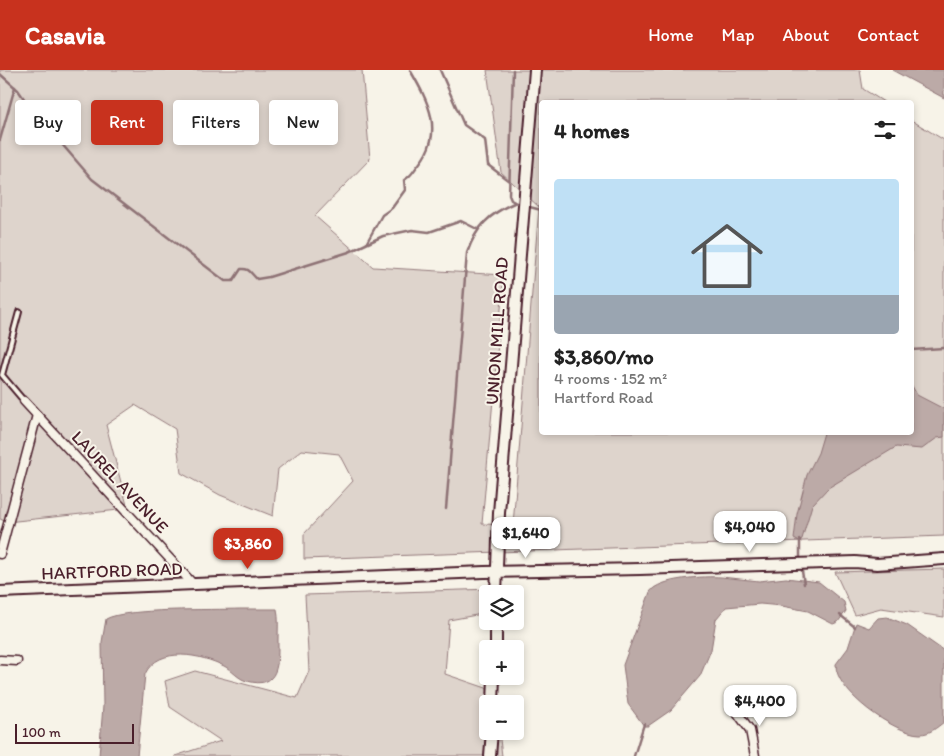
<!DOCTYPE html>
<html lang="en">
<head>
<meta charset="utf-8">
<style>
  :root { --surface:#fff; --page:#f2f2f2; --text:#222; --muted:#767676; --line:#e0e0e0; --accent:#c8321e }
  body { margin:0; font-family:Itim,sans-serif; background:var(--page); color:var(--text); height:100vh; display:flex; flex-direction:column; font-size:19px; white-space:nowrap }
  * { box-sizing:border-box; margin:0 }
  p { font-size:16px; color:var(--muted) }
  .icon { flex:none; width:28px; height:28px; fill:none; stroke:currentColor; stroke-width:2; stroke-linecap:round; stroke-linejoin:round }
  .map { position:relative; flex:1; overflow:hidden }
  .panel { position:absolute; left:539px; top:30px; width:375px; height:335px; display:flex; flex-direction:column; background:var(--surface); border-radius:5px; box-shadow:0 2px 8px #0003 }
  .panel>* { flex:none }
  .hud { position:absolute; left:15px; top:30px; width:449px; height:45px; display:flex; gap:10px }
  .fabs { position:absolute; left:479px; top:515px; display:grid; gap:10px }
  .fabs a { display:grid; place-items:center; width:45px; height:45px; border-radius:5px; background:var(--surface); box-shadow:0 2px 8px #0003; font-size:25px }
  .scale { position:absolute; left:15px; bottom:12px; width:119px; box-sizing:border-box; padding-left:5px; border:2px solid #4a1f2b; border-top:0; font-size:14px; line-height:18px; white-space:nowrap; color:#4a1f2b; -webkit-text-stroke:4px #f7f3e8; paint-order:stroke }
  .price { position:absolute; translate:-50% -42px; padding:0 11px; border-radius:10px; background:#fff; color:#222; font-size:16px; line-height:32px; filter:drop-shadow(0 1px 2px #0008) }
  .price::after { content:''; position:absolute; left:50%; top:30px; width:15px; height:11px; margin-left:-8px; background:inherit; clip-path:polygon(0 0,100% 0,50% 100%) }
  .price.on { background:var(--accent); color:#fff }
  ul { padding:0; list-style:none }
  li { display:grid; align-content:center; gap:10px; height:265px; padding:0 15px }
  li+li { border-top:1px solid var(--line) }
  li span { display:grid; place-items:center; height:155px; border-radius:5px; color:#555 }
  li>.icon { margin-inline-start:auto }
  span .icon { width:90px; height:90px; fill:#fffc; stroke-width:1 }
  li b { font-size:21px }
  h2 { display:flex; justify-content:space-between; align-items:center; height:60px; padding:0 15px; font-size:21px }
  .pill { padding:0 18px; border-radius:5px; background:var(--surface); box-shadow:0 2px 8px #0003; font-size:18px; line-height:45px }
  .pill.on { background:var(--accent); color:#fff }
  header { display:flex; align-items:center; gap:30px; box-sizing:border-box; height:70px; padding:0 25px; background:var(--accent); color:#fff }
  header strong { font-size:24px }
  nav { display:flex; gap:28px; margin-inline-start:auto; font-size:18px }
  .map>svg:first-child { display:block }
  .green { fill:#ded4cc; stroke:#947a7c }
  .water { fill:#bcaaa7; stroke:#8e7275 }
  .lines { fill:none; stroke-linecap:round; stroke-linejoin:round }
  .stream { stroke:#8e7275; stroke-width:2.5 }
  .lane-casing { stroke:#4a1f2b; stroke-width:8 }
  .street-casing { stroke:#4a1f2b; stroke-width:11 }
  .secondary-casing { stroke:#4a1f2b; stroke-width:14 }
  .lane { stroke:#f7f3e8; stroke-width:4 }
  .street { stroke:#f7f3e8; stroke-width:8 }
  .secondary { stroke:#f7f3e8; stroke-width:10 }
  .labels { text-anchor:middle; stroke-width:4; stroke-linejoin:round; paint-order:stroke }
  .street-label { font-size:18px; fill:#4a1f2b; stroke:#f7f3e8 }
</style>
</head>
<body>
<header>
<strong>Casavia</strong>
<nav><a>Home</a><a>Map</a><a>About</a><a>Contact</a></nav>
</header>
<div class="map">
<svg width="944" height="686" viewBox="0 0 944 686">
  <rect width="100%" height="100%" fill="#f7f3e8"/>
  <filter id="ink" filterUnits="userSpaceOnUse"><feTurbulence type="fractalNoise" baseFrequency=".02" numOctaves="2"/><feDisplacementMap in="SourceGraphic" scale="10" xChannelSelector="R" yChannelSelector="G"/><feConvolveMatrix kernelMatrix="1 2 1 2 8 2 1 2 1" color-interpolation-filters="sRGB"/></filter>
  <g filter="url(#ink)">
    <!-- green -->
    <g class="green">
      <path d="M0,0H362L370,89L315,146L373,197L504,205L482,454L513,455L539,137L501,102L487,0H860L863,19L884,32H541V362H911V50L944,70V466L304,489V464L353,411L339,384L302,380L278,399L273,446L220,425L181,403L175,359L135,335L106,355L128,439L7,452L0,449Z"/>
      <path d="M944,499V547L881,538L855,545L835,502Z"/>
      <path d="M493,519L491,524H488L487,531L482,544L449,550L445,604L492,620L494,634H488V661H499L502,686H175L221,671L170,637L165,611L195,601L297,628L309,601L305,525Z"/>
    </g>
    <!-- water -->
    <g class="water">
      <path d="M892,0H944V28Z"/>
      <path d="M911,314L917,325L944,339V367L937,368L922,379L896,377L828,418L812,435L802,469L798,471L794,469L797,444L807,405L818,383L824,363L911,362Z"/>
      <path d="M721,507L759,511L786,508L819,512L844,532L846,541L838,552L833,554L808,541L782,536L760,534L726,537L716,549L711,580L700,606L671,640L648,656H644L628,634L623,595L650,522C659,508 705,506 721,507Z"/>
      <path d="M240,539H277C279,549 278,559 278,570C278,592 280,620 247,611C238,609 232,600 224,596C202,585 159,575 145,604L137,686H99L103,636L102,572L106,549C125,538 213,540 240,539Z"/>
      <path d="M887,547L907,555L944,581V652C936,658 930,664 920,664C895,664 834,621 836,594L848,578L856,553L869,558L878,548Z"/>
    </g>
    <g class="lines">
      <!-- stream -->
      <g class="stream">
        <path d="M440,0L464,55L485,70L488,95L509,111"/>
        <path d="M513,0L509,125L511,130L520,135"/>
        <path d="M0,4L18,20L29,36L92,109L225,211H233L241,199C250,198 251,204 257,209L269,207L349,182L383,166L412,160L429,162L461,151L477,159"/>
        <path d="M0,70L15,17"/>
        <path d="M526,136L541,140"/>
        <path d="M367,172L382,145L392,138L405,120L404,110C412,106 413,101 419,94C445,62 428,31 410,0"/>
        <path d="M911,280L944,278"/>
        <path d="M446,439L467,183C476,157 489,144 514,133"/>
        <path d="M800,470V487"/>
        <path d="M802,501L804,514"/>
        <path d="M840,545L855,557"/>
        <path d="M634,686L644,654"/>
      </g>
      <!-- lane casing -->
      <g class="lane-casing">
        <path id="lane" d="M19,242L2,305L24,331"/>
      </g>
      <!-- street casing -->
      <g class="street-casing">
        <g id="street">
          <path d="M24,331L193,514"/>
          <path d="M0,484L37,345"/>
          <path d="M0,590L17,591"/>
          <path d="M736,641L750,660L755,686"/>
        </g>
      </g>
      <!-- secondary casing -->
      <g class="secondary-casing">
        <g id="secondary">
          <path d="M0,522L484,502L640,499L855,492L877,494L944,489"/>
          <path d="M496,524L499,443L535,0"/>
          <path d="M496,579V551"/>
          <path d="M493,634L494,606"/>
          <path d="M490,686L492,661"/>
        </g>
      </g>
      <!-- lane -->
      <use href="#lane" class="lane"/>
      <!-- street -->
      <use href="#street" class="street"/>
      <!-- secondary -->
      <use href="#secondary" class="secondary"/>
    </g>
  </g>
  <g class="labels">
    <!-- street labels -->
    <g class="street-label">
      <text transform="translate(497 261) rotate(-86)" y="6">UNION MILL ROAD</text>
      <text transform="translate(120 412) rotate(47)" y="6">LAUREL AVENUE</text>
      <text transform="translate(112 501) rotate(-2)" y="6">HARTFORD ROAD</text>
    </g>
  </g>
</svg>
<div class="fabs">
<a><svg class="icon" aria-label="layers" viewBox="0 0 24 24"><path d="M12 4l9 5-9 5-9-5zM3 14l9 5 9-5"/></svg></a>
<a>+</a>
<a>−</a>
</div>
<div class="scale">100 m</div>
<b class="price" style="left:750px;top:483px">$4,040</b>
<b class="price" style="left:526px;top:489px">$1,640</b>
<b class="price on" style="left:248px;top:500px">$3,860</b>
<b class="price" style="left:760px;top:657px">$4,400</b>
<div class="hud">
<a class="pill">Buy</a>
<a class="pill on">Rent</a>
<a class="pill">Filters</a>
<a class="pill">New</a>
</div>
<section class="panel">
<h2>4 homes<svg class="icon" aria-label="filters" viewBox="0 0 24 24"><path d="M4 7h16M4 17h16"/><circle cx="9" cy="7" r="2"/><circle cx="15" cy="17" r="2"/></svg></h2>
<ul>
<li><span style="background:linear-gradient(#bfe0f5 75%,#9aa5b1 0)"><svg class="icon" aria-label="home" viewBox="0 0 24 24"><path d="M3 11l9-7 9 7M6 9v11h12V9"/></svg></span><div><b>$3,860/mo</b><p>4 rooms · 152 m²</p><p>Hartford Road</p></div></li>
</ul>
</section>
</div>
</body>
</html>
